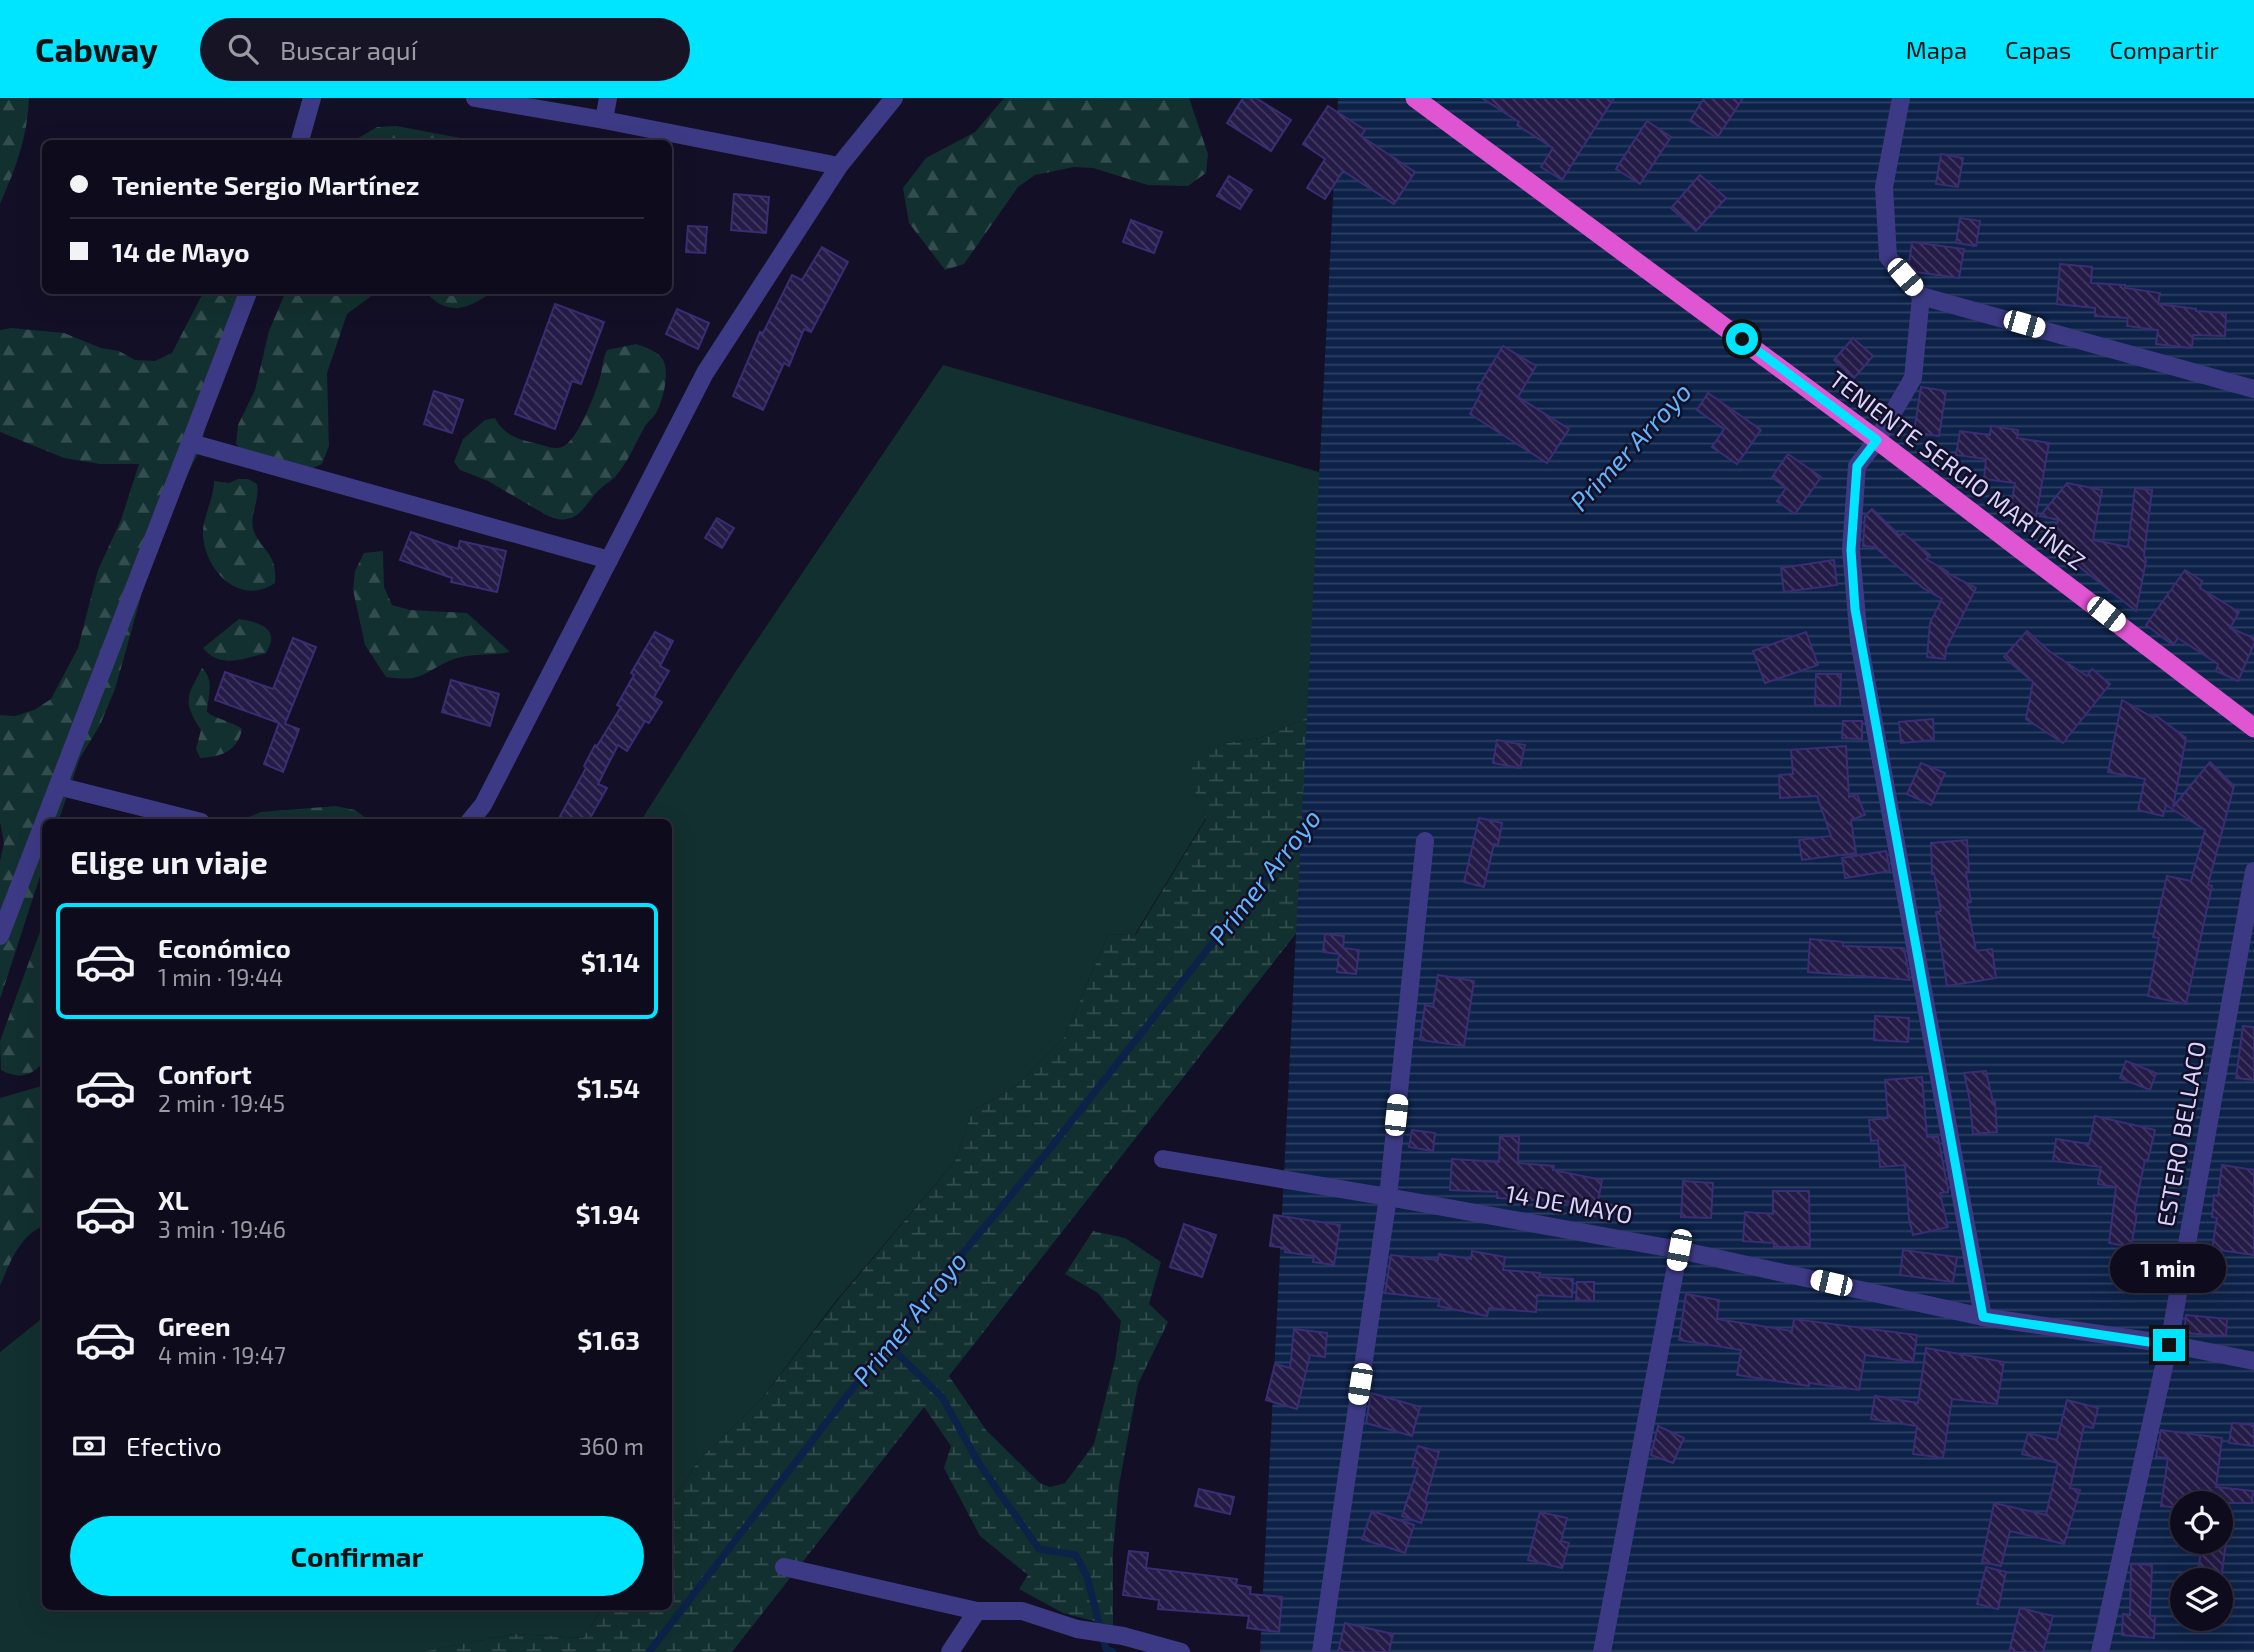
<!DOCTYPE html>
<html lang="es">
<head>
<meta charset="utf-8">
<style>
	:root { --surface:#0e0b1c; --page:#171425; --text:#f1f3f6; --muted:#9b9ba3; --line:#2e2b3b; --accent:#00e5ff }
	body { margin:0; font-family:"Exo 2",sans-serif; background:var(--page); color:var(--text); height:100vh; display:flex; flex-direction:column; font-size:26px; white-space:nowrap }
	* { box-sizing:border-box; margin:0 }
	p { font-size:23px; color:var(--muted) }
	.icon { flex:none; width:38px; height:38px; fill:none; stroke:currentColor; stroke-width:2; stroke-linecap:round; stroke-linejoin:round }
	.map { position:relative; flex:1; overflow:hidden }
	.details { position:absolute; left:42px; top:721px; width:630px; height:791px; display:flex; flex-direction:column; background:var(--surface); border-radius:10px; box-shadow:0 7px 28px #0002,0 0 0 2px var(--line) }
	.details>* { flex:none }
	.top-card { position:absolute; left:42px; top:42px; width:630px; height:154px; border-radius:10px; box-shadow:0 7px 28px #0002,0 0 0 2px var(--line); display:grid; align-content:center; height:154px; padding:0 28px; background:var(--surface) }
	.tools { position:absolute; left:2170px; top:1393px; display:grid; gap:14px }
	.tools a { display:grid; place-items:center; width:63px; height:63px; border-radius:50%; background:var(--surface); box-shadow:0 7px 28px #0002,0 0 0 2px var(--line); font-size:35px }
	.end { position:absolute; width:32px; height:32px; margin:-16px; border:9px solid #00e5ff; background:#111; box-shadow:0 0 0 4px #111 }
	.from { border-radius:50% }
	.bubble { position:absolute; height:49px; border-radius:24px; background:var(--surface); box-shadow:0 7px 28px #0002,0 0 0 2px var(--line); font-size:23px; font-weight:700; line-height:49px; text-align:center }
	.car { position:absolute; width:21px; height:42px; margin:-21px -10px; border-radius:9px; box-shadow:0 0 5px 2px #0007; background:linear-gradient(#fff 24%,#345 0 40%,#fff 0 76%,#345 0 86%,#fff 0) }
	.top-card b { display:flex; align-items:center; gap:24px; height:66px; font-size:26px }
	.top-card b+b { border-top:2px solid var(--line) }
	.top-card i { width:18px; height:18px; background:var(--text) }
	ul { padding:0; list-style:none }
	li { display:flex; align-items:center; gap:21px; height:116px; margin:0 14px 10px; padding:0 14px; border:4px solid transparent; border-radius:10px }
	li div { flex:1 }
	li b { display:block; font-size:26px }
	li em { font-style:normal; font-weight:700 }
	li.selected { border-color:var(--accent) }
	li>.icon { width:63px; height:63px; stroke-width:1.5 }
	h2 { padding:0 28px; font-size:32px; line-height:84px }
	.pay { display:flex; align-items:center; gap:18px; height:77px; padding:0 28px; font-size:26px }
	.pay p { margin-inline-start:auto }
	.action { display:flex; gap:14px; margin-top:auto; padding:14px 28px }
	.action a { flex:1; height:80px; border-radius:42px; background:var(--accent); color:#111; font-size:28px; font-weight:700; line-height:80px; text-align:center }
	header { display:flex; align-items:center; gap:42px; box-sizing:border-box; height:98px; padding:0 35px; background:var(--accent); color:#111 }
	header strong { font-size:33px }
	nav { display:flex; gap:38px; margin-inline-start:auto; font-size:24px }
	.search { width:490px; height:63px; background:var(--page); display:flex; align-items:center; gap:18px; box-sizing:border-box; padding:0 24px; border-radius:38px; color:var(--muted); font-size:26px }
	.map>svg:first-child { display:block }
	.grass { fill:#12302f }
	.forest { fill:url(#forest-firs) }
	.wetland { fill:url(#wetland-marsh) }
	.water { fill:url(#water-rules); fill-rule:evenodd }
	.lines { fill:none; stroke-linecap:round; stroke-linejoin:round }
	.stream { stroke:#0c2248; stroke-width:7 }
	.building { fill:url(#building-back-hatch); stroke:#3b2d73; stroke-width:2 }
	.minor { stroke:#3d3a85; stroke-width:18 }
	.tertiary { stroke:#3d3a85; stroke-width:18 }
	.trunk { stroke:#e055d1; stroke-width:19 }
	.route { stroke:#00e5ff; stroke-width:9 }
	.labels { text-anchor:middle; stroke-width:5; stroke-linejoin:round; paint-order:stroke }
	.street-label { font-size:24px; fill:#d9d4ff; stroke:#130f26 }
	.water-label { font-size:26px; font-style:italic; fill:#62b6ff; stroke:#130f26 }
</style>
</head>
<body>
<header>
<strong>Cabway</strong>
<div class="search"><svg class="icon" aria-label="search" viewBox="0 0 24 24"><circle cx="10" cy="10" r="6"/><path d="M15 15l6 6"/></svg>Buscar aquí</div>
<nav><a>Mapa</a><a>Capas</a><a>Compartir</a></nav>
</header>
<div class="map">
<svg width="2254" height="1554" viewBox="0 0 2254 1554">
	<defs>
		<pattern id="forest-firs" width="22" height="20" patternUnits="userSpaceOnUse" patternTransform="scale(1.75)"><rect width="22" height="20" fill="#12302f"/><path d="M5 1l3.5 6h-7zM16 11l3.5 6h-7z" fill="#344d4e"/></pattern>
		<pattern id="wetland-marsh" width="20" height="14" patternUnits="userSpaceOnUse" patternTransform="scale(1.75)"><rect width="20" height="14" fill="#12302f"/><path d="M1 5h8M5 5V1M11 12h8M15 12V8" fill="none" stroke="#344d4e"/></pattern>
		<pattern id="water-rules" width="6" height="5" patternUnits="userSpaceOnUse" patternTransform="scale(1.75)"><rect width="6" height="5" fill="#0c2248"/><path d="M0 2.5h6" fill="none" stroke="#2f4163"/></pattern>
		<pattern id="building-back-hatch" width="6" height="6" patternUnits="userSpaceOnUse" patternTransform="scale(1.75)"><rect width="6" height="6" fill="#241b47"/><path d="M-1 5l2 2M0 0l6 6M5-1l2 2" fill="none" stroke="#433b63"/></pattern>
	</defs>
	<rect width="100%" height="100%" fill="#130f26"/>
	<g class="grass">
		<path d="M943,267L1498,425L1355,599L1260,640L1226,645L1194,691L1206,720L1135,836L1108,837L1064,940L1015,989L972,1013L955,1063L836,1203L760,1303L699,1362L669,1408L668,724H640L734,576Z"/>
		<path d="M45,1218L46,1508L603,1509L583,1540L514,1536L421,1554H0V1254Z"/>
	</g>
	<g class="forest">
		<path d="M0,0H29C27,41 16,69 0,106Z"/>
		<path d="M1004,0H1189L1208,56L1206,75L1188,88L1148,87L1093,70L1074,69L1035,77L1018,89L964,166L945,172L909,125L903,90L926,60L975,34Z"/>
		<path d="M396,28L488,45H350L377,29Z"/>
		<path d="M204,193H252L213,292L201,350L173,404L153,456L115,591L100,627L80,660L58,724H46L45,763L0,901V763L4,745L0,724V617L15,618L34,612L51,601L78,550L98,472L121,422L139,366H100L64,360L0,334V232L11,230L64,235L101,250L119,253L135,262L155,263L172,255Z"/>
		<path d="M286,193H378L347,216L327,275L329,348L322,366L304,374H264L236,346L238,327L255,292L269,233Z"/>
		<path d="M425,193V192L493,193C469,212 446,219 425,193Z"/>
		<path d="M636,246C647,250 662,254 665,267C668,280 663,303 656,315C652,321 646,325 643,332C634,348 628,364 615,379C610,384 604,387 599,392C588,402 583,418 567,421C560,423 553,420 546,417L488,383L460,372L454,364L463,341L485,322L495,320C504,337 517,341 535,345C543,347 553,352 562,349C577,344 594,298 599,283C603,272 602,262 607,252Z"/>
		<path d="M238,381H248L257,386C260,402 250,416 253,430C260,454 278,453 275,485C240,509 205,473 203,437C202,419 214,402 214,383L229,385Z"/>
		<path d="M383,453L384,489L392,507L410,512L467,515L510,554C491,558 470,555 454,561C423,573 425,585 386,579L365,547L353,492L355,473L364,455Z"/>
		<path d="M239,521C258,524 282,530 266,555C243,561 220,571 203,550Z"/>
		<path d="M202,570C215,582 208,598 207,614C218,622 231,623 242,631C238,653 221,659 200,660L196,651L201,632C182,603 187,598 202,570Z"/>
		<path d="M336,708L355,712L371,724H237L261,714Z"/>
		<path d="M45,820V962C33,978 19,982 1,972L0,943Z"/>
		<path d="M45,987V1127C20,1137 10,1164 0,1188V1000Z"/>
	</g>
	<path class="wetland" d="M1355,599L1338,782L949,1278L986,1332L1040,1385L1050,1389L1065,1385L1094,1346L1115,1262L1121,1223L1098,1195L1065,1176L1093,1133L1125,1140L1161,1164L1149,1206L1168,1224L1138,1286L1119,1387L1113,1453V1528L1063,1515L1019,1491L1028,1477L980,1438L944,1370L951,1348L924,1309L732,1554H421L514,1536L583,1540L603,1509L668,1508L669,1408L699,1362L760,1303L837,1203L955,1063L972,1013L1015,989L1064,940L1108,837L1136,836L1206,721L1194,691L1190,659L1226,645L1260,640Z"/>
	<path class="water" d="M1338,0H2254V1554H1260ZM2182,1405H2221V1444H2182ZM2182,1482H2221V1521H2182Z"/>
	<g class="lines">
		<g class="stream">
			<path d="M887,1246L942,1299L978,1364L1039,1451L1076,1457L1087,1479L1106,1551L1113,1554"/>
			<path d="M649,1554L887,1246L1048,1053L1306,727"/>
		</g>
	</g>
	<g class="building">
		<path d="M1243,0H1256L1291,22L1271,53L1227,25Z"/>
		<path d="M1482,0H1614L1562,82L1541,69L1553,50L1517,27L1519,24Z"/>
		<path d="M1704,0H1743L1717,40L1690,23Z"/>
		<path d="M1328,8L1365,32L1361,38L1415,74L1394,106L1343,73L1325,101L1307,90L1325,61L1303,46Z"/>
		<path d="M1647,23L1671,39L1640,86L1616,71Z"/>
		<path d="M1941,56L1963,60L1958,89L1936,86Z"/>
		<path d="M1700,77L1726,100L1696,133L1671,110Z"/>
		<path d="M1229,78L1252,92L1240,111L1217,98Z"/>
		<path d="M734,96L769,99L766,135L731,132Z"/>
		<path d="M1960,120L1980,123L1976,148L1956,145Z"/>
		<path d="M1131,122L1162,134L1154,155L1123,144Z"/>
		<path d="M688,128L707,129L705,155L686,154Z"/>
		<path d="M1912,144L1964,151L1959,180L1915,174L1909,166Z"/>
		<path d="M822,149L848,164L811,234L804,231L789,268L784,265L763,312L733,298L760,234L763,235L792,177L802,182Z"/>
		<path d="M2060,166L2092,169L2091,185L2125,187V190L2160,195L2158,206L2196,211V213L2226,215L2225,238L2193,237L2192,250L2156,246L2158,232L2127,228L2128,220L2095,218V210L2057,206Z"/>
		<path d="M555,206L604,224L581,286L572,283L555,331L515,316Z"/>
		<path d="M677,211L709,225L698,251L666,236Z"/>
		<path d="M1853,240L1873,258L1854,280L1834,262Z"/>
		<path d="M1503,248L1536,268L1518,299L1569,331L1547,365L1470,316L1482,293L1477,291Z"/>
		<path d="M1921,289L1946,293L1939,338L1914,334Z"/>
		<path d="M434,293L463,302L452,335L424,326Z"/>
		<path d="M1708,295L1761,332L1737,366L1712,349L1724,331L1697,312Z"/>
		<path d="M1991,328L2018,332L2017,340L2049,345L2036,418L2010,413L2015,385L1984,381L1986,361L1956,357L1960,333L1990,337Z"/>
		<path d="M1788,356L1821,379L1795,416L1777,403L1786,390L1772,379Z"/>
		<path d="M2067,385L2102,392L2093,442L2128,449L2135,390L2152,392L2144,457L2146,463L2136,513L2072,463L2073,453L2050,435L2059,422L2040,418Z"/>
		<path d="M1872,411L1900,438L1903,435L1930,457L1926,461L1948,474L1947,475L1976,490L1946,551L1945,561L1927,559L1930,525L1942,501L1923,490L1875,449L1863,448L1865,418Z"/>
		<path d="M717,420L734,430L722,450L705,440Z"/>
		<path d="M411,434L458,451L460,443L506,453L497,494L451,484L452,480L400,462Z"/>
		<path d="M1834,462L1837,487L1784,494L1781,470Z"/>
		<path d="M2185,472L2202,483L2200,490L2239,514L2230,530L2254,540V546L2238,583L2216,573L2218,566L2178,540L2173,547L2146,527Z"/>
		<path d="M2027,533L2049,553L2087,578L2092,571L2110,586L2063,645L2026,621L2033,584L2004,559Z"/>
		<path d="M655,534L673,543L660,568L669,573L654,599L662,604L649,625L645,623L627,653L618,647L598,686L607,690L588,724H557L586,670L584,668L595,647L597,648L621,609L617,607L634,577L631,575Z"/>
		<path d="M1806,534L1818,567L1765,585L1753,553Z"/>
		<path d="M293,540L316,549L285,626L299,631L283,674L264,666L279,625L215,602L225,574L273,591Z"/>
		<path d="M1816,576H1841L1840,608L1815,607Z"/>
		<path d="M451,582L499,596L490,628L442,614Z"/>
		<path d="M2122,602L2154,620L2155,617L2186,640L2173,709L2210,664L2234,688L2208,787L2212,788L2186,906L2148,898L2159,840L2153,839L2167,778L2191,783L2205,732L2166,707L2163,718L2138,712L2145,681L2108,674Z"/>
		<path d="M1933,621L1934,642L1901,645L1899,624Z"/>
		<path d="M1843,623H1862V641L1842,640Z"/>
		<path d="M1497,642L1525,647L1520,670L1493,665Z"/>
		<path d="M1846,648L1849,699L1857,696L1865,717L1851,722L1856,755L1802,762L1799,742L1831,738L1817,698L1780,700L1779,677L1793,676L1791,652Z"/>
		<path d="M1921,665L1945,675L1931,707L1907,696Z"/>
		<path d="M1479,720L1502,725L1498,747L1494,746L1484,789L1464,784Z"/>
		<path d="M1967,742L1969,773L1966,774L1971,804L1967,805L1976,853L1992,851L1996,880L1947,888L1936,814L1941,813L1934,775L1932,776L1931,745Z"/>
		<path d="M1886,753L1890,773L1845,780L1842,760Z"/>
		<path d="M1325,836L1344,838L1343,850L1359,852L1356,876L1337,874L1339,856L1323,854Z"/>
		<path d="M1810,841L1843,844V848L1904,850L1910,882L1808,874Z"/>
		<path d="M1438,877L1474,883L1464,948L1420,942L1425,907L1433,909Z"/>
		<path d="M1875,918L1909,920L1908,944L1874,942Z"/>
		<path d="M2243,928L2254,929V982L2236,980Z"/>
		<path d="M2126,963L2156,975L2150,992L2120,980Z"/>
		<path d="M1986,973L1993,1004H1995L1997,1034L1973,1036L1970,1003L1964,975Z"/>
		<path d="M1922,979L1927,1039H1938L1948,1091V1094L1940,1095L1948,1129L1913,1137L1909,1121L1905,1067L1880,1069L1878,1042L1871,1043L1869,1022L1888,1020L1885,982Z"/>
		<path d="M2095,1018L2155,1032L2148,1062H2145L2134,1115L2137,1116L2131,1149L2109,1145L2116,1089L2098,1086L2101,1069L2053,1063L2056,1041L2089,1046Z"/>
		<path d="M1412,1032L1435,1035L1433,1053L1409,1049Z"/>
		<path d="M1500,1038H1519L1518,1065L1554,1068L1553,1072L1602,1082L1595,1118L1572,1114L1574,1104L1497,1100V1094L1450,1092L1452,1061L1499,1064Z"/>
		<path d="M2222,1067L2254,1072V1157L2212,1151L2217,1120L2212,1119L2214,1097L2218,1098Z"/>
		<path d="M1683,1083L1713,1085L1711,1120L1681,1119Z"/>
		<path d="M1773,1093H1809L1810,1149H1774V1145L1743,1143L1745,1114L1773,1116Z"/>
		<path d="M1274,1117L1340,1127L1334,1167L1313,1164L1314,1158L1285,1154L1286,1150L1270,1148Z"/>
		<path d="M1184,1126L1216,1137L1202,1179L1170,1169Z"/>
		<path d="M1903,1152L1957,1159L1953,1184L1900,1177Z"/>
		<path d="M1472,1153L1505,1159L1503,1172L1540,1175L1539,1179L1573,1181L1572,1199L1537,1197L1536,1214L1489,1210L1487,1218L1438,1208L1440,1201L1385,1195L1391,1157L1438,1162L1439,1156L1471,1161Z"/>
		<path d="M1577,1184H1594V1203L1576,1202Z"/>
		<path d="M1686,1196L1719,1202L1717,1221L1792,1233L1794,1221L1917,1237L1913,1264L1865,1257L1859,1292L1809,1285V1288L1737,1277L1741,1252L1679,1242Z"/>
		<path d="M2186,1217L2227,1221L2226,1238L2184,1235Z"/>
		<path d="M1294,1231L1327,1235L1325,1259L1310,1257L1297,1311L1266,1302L1275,1266L1290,1270Z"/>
		<path d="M1926,1250L2004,1264L1997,1306L1952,1301L1943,1360L1913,1356L1917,1328L1871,1321L1875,1298L1918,1305Z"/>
		<path d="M1371,1295L1420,1309L1412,1338L1366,1325Z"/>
		<path d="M2067,1302L2098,1310L2093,1330L2084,1328L2070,1390L2080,1392L2064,1446L2010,1433L2001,1468L1982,1464L1994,1405L2046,1417L2058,1365L2022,1356L2028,1335L2057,1342Z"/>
		<path d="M2232,1325L2254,1327V1348L2229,1345Z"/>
		<path d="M1658,1328L1684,1340L1673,1365L1651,1357Z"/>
		<path d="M2161,1332L2222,1340L2216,1389L2253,1393L2252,1405H2182V1410L2161,1408L2168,1360L2156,1359Z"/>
		<path d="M1418,1348L1439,1354L1425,1404L1428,1405L1421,1425L1402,1418L1418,1370L1412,1369Z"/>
		<path d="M1199,1391L1234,1399L1230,1416L1195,1408Z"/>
		<path d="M1372,1413L1414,1427L1405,1455L1362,1441Z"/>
		<path d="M1540,1414L1567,1420L1561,1443L1569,1445L1562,1470L1528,1462Z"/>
		<path d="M2202,1444H2226L2221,1482H2197Z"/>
		<path d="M1129,1453L1148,1455L1146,1470L1237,1481L1236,1487L1251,1489L1250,1496L1282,1499L1279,1534L1247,1530L1249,1518L1158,1511L1159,1502L1123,1497Z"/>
		<path d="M2131,1466L2152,1467L2150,1518H2155L2154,1540L2122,1537L2123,1516L2130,1517Z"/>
		<path d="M1986,1469L2006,1474L1998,1511L1977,1506Z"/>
		<path d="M2020,1510L2053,1518L2043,1554H2009Z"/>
		<path d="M1345,1525L1393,1536L1389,1554H1338Z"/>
	</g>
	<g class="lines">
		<g class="minor">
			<path d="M475,0L604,22L839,68"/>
			<path d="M1901,0L1884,89L1888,159L1921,198L1913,280L1877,342L1857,368L1851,452L1859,543L1983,1219"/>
			<path d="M604,22L608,0"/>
			<path d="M299,46L312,0"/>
			<path d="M1921,198L2254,291"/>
			<path d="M191,345L609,462"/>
			<path d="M58,688L201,724"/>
			<path d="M469,724L483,707L705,275L839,68L894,0"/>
			<path d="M0,838L249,192"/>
			<path d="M1163,1061L1388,1099L1679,1152L1983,1219L2169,1246L2254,1263"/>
			<path d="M784,1469L977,1513H1022L1077,1531L1123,1538L1181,1554"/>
			<path d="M950,1554L977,1513"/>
			<path d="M1321,1554L1388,1099L1425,743"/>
			<path d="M1602,1554L1679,1152"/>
		</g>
		<path class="tertiary" d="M2100,1554L2169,1246L2254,773"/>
		<path class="trunk" d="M1415,0L1877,342L2254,630"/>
	</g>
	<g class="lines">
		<path class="route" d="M1742,241L1877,342L1857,368L1851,452L1855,511L1983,1219L2169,1247"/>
	</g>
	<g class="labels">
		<g class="street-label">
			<text transform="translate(1957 373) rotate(37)" y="8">TENIENTE SERGIO MARTÍNEZ</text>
			<text transform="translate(2182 1036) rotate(-80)" y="8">ESTERO BELLACO</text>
			<text transform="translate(1569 1107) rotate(10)" y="8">14 DE MAYO</text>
		</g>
		<g class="water-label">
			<text transform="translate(1631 349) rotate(-47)" y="9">Primer Arroyo</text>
			<text transform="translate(1265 779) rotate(-52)" y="9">Primer Arroyo</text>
			<text transform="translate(910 1221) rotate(-51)" y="9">Primer Arroyo</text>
		</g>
	</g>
</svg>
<div class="tools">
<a><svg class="icon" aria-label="locate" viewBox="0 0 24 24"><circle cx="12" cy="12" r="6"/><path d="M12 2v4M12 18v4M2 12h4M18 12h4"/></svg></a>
<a><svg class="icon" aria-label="layers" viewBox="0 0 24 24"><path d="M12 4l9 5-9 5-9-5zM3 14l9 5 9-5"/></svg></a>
</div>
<i class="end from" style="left:1742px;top:241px"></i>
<i class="end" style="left:2169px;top:1247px"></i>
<div class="bubble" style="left:2110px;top:1146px;width:116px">1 min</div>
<i class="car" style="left:1905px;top:179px;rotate:139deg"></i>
<i class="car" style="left:2024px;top:226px;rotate:106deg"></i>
<i class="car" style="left:2106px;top:516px;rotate:128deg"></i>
<i class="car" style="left:1396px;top:1017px;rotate:6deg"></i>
<i class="car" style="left:1679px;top:1152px;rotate:191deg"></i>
<i class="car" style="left:1831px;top:1185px;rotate:283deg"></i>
<i class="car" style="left:1360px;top:1286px;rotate:189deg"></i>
<div class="top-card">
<b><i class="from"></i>Teniente Sergio Martínez</b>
<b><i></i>14 de Mayo</b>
</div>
<section class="details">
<h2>Elige un viaje</h2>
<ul>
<li class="selected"><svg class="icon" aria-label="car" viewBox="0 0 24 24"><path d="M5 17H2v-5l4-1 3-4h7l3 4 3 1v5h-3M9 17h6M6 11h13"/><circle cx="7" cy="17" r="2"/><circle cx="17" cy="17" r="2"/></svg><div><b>Económico</b><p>1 min · 19:44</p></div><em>$1.14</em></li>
<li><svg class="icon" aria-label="car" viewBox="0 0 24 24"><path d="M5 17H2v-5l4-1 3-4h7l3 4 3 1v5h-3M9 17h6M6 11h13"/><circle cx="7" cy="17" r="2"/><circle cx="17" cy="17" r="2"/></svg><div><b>Confort</b><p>2 min · 19:45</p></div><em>$1.54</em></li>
<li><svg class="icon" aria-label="car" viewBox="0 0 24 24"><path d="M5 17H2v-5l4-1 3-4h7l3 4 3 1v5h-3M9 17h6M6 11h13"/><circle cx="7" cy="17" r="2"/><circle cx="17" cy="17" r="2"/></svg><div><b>XL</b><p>3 min · 19:46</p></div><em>$1.94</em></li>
<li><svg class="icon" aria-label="car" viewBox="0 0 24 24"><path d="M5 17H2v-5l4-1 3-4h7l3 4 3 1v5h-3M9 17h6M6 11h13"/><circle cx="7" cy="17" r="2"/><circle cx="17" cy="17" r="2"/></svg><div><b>Green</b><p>4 min · 19:47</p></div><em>$1.63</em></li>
</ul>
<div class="pay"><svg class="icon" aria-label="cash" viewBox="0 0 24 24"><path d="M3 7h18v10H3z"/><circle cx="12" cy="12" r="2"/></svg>Efectivo<p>360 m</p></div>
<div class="action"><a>Confirmar</a></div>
</section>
</div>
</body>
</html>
